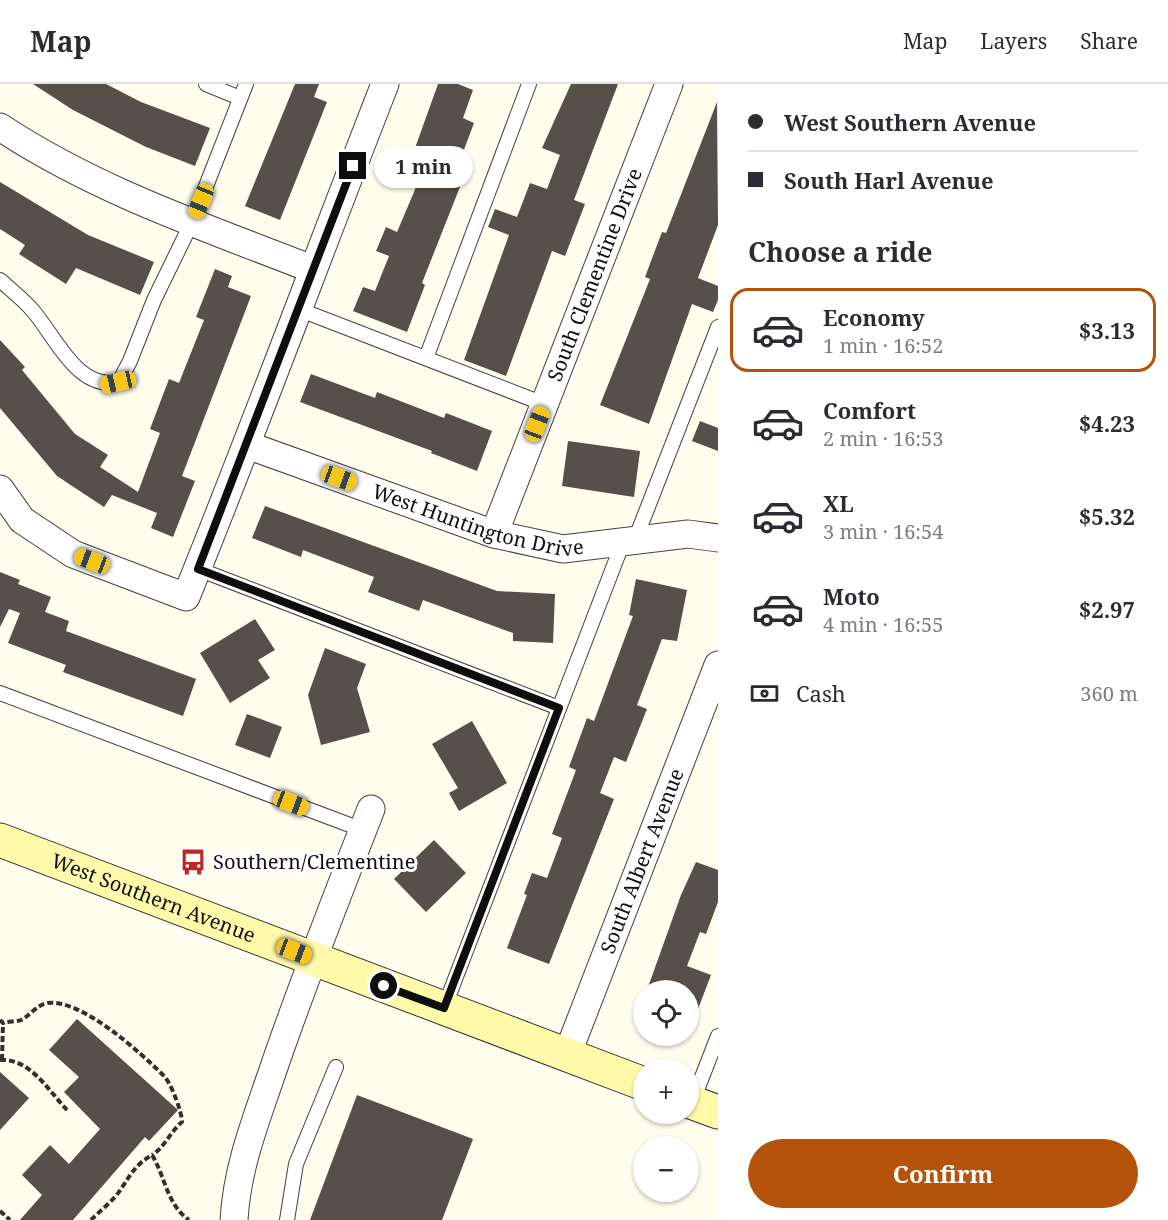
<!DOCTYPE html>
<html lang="en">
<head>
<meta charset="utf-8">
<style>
	:root { --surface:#fff; --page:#f2f2f3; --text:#2b2b33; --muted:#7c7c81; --line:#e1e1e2; --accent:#b45309 }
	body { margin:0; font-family:"Noto Serif",serif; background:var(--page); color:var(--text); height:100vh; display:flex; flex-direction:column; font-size:22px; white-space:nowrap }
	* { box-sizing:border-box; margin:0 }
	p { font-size:20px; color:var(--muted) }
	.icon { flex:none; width:33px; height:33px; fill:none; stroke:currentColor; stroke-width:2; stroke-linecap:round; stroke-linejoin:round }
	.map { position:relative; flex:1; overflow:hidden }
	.panel { display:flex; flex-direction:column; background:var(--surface); width:450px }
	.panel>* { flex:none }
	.hud { display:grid; align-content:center; height:132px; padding:0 30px; background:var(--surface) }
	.controls { position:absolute; left:633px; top:896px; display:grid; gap:12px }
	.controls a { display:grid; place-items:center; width:66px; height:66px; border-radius:50%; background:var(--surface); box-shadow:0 2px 4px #0004; font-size:30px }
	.end { position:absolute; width:27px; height:27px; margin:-14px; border:8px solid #0e0e0e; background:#fff; box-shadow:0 0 0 3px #fff }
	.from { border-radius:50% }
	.bubble { position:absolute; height:42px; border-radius:21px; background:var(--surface); box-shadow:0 2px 4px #0004; font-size:20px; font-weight:700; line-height:42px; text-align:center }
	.car { position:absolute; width:18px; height:36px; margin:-18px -9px; border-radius:8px; box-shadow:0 0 4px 2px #0007; background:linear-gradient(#f5c518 24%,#345 0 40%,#f5c518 0 76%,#345 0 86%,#f5c518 0) }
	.hud b { display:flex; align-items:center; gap:21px; height:57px; font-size:22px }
	.hud b+b { border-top:2px solid var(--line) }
	.hud i { width:15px; height:15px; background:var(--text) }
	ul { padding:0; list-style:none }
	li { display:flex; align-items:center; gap:18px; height:84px; margin:0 12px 9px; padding:0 18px; border:3px solid transparent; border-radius:18px }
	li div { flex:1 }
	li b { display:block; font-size:22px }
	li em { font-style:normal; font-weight:700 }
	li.selected { border-color:var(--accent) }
	li>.icon { width:54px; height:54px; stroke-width:1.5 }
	h2 { padding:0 30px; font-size:27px; line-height:72px }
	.pay { display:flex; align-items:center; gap:15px; height:66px; padding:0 30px; font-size:22px }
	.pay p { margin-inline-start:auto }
	.cta { display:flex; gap:12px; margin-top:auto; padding:12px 30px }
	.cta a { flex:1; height:69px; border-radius:36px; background:var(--accent); color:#fff; font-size:24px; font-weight:700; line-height:69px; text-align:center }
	header { display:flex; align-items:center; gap:36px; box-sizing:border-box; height:84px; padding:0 30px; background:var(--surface); border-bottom:2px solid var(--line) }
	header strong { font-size:28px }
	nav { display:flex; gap:33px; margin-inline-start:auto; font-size:21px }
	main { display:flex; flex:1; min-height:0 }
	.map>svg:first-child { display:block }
	.building { fill:#564f4a }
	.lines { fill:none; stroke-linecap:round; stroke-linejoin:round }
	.service-casing { stroke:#414141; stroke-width:16 }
	.minor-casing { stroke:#414141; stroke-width:29 }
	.secondary-casing { stroke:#303030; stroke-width:35 }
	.path { stroke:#303030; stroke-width:4; stroke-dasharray:6 3; stroke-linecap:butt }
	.service { stroke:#fff; stroke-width:14 }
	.minor { stroke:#fff; stroke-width:27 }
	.secondary { stroke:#fffaa9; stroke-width:33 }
	.route { stroke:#0e0e0e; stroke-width:8 }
	.labels { text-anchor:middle; stroke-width:6; stroke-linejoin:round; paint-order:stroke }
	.street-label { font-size:20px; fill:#0e0e0e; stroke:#fff }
	.poi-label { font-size:20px; fill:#0e0e0e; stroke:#fff; text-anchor:start }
</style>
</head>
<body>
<header>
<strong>Map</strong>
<nav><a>Map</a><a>Layers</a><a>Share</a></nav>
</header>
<main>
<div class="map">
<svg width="718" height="1136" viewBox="0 0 718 1136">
	<rect width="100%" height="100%" fill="#fffdee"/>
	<g class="building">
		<path d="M33,0H106L141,18L210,44L195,82L146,63L73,26Z"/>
		<path d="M295,0H319L314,13L327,18L280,136L245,122Z"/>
		<path d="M438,0H458L473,6L463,34L474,39L462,71L471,75L422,199L425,201L407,248L353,227L363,203L375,207L389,172L376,167L386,143L397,148L414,108L423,83L410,78Z"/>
		<path d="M571,0H618L574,116L585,120L565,172L552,167L506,292L464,276L509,151L488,143L495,125L517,133L530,99L547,105L560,71L542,64Z"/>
		<path d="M717,18L718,141L698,194L718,202V216L713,228L692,220L649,340L600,321L650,195L645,193L662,148L666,149Z"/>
		<path d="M0,98L88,151L154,178L140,211L76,184L66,200L19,170L25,161L0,145Z"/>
		<path d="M215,185L232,192L228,203L251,212L182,392L195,397L173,453L151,444L157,429L112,411L104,423L57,392L0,324V256L25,283L22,286L75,350L108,371L100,383L138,408L160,349L150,345L169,295L179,299L204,236L196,233Z"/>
		<path d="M311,290L375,314L377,308L444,334L446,329L492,347L477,387L431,369L432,367L300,318Z"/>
		<path d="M700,337L718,344V367L692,357Z"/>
		<path d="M568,357L640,367L634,413L562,402Z"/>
		<path d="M265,422L497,507L555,510L553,559L513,557V549L423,516L419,527L368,508L374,493L303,466L301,473L252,454Z"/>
		<path d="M0,488L20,496L18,500L51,513L45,528L69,537L66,547L196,595L183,632L63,588L66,581L8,559L20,529L9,525L0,543Z"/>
		<path d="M636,495L687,506L677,557L662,555L637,621L647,625L626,678L614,673L600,709L614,715L549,880L507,864L527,811L524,810L532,789L547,794L562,754L552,750L576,686L569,683L587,634L594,637L633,532L629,531Z"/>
		<path d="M255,535L275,566L258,576L270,594L230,619L200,569Z"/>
		<path d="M325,564L366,580L357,604L370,648L321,661L308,611Z"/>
		<path d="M247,630L282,643L270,674L235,661Z"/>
		<path d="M472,637L507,699L459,727L449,709L458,704L432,660Z"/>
		<path d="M434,756L466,789L426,828L394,795Z"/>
		<path d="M696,778L718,786V818L706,850L700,848L687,882L711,891L690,946L688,906H647L681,811Z"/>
		<path d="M77,935L178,1026L149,1057L145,1053L73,1136H20L42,1111L22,1091L50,1061L69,1080L100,1045L64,1008L79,993L49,966Z"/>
		<path d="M0,988L29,1014L0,1046Z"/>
		<path d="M357,1011L473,1055L442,1136H310Z"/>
	</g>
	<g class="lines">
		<g class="service-casing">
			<g id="service">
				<path d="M206,0L240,14"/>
				<path d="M0,196C11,206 24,216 34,228C56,254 78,307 119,298L130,277L154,216L192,138L246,0"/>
				<path d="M298,225L544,320"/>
				<path d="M426,274L529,0"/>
				<path d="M635,456L718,243"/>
				<path d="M198,485L559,624"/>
				<path d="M0,609L363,746"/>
				<path d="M444,924L623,458"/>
				<path d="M692,1019L718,952"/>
				<path d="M287,1136L296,1080L336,983"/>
			</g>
		</g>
		<g class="minor-casing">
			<g id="minor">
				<path d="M0,43C97,107 205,143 312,185"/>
				<path id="s1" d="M247,361L494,450L563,465L688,450L718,454"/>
				<path d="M0,405L22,436L73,470L186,513C255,343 318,171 385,0"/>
				<path id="s2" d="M494,450L669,0"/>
				<path id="s3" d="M567,971L718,581"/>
				<path d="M234,1136C237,1083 256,1036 273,986C303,898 337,812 371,725"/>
			</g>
		</g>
		<g class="secondary-casing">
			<g id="secondary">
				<path id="s4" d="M0,756L644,1000"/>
				<path d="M688,1017L718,1028"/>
			</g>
		</g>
		<g class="path">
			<path d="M0,936L3,939C8,937 16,938 21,936C31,931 36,921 48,919C82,915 141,969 164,992C171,999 182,1028 182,1038C170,1048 165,1063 152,1071"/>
			<path d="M0,976C30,974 48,1006 67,1026"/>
			<path d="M2,976L3,939"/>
			<path d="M0,1127L10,1136"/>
			<path d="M91,1136C101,1126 114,1116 121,1105C131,1090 136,1080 152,1071C165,1092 167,1121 189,1136"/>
		</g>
		<use href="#service" class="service"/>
		<use href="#minor" class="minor"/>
		<use href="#secondary" class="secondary"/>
	</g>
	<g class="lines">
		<path class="route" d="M353,82L198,485L559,624L444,924L384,902"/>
	</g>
	<defs>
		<g id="bus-bare" transform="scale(2.07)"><path d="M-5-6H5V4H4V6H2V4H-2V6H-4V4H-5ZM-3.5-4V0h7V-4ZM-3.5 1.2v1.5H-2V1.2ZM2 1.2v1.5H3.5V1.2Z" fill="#be2625" stroke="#fff" stroke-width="2.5" paint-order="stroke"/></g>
	</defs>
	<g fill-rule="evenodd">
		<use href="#bus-bare" x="193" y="778"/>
	</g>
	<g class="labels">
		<g class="street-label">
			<text dy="7" stroke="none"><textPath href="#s2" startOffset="278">South Clementine Drive</textPath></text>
			<text dy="7" stroke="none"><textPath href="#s1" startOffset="244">West Huntington Drive</textPath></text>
			<text dy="7" stroke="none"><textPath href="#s3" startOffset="208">South Albert Avenue</textPath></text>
			<text dy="7" stroke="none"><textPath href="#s4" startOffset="164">West Southern Avenue</textPath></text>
		</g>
		<g class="poi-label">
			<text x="213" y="785">Southern/Clementine</text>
		</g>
	</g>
</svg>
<div class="controls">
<a><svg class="icon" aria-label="locate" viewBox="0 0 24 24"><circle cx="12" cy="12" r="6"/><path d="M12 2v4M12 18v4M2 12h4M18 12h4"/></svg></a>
<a>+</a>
<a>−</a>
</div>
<i class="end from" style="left:384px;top:902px"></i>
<i class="end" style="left:353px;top:82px"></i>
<div class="bubble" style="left:374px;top:62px;width:99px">1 min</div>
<i class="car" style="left:201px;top:117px;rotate:202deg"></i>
<i class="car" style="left:118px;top:298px;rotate:257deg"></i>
<i class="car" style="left:537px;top:340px;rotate:21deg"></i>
<i class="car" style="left:339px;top:394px;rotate:110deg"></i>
<i class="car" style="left:92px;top:477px;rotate:291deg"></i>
<i class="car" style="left:291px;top:719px;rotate:111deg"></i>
<i class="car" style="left:294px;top:867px;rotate:111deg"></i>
</div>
<section class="panel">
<div class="hud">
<b><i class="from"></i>West Southern Avenue</b>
<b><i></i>South Harl Avenue</b>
</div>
<h2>Choose a ride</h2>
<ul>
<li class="selected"><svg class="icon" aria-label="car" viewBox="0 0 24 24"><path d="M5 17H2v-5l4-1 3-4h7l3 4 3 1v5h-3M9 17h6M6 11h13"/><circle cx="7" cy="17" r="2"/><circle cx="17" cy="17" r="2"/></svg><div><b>Economy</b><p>1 min · 16:52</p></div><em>$3.13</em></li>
<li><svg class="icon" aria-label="car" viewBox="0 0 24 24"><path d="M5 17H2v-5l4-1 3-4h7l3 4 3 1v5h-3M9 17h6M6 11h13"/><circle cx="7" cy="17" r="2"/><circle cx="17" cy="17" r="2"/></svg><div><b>Comfort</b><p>2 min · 16:53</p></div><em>$4.23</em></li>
<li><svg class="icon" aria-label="car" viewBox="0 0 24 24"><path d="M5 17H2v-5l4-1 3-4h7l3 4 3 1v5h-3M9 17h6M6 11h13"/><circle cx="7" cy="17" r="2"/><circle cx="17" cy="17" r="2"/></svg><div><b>XL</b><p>3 min · 16:54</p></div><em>$5.32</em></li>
<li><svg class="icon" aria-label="car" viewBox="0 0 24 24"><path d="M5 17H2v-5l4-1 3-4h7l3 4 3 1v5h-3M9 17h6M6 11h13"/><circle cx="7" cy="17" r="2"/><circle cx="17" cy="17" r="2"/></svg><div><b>Moto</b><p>4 min · 16:55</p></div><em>$2.97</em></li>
</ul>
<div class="pay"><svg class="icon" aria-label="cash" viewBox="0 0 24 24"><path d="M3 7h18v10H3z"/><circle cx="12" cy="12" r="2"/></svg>Cash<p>360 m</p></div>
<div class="cta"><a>Confirm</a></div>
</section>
</main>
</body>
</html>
